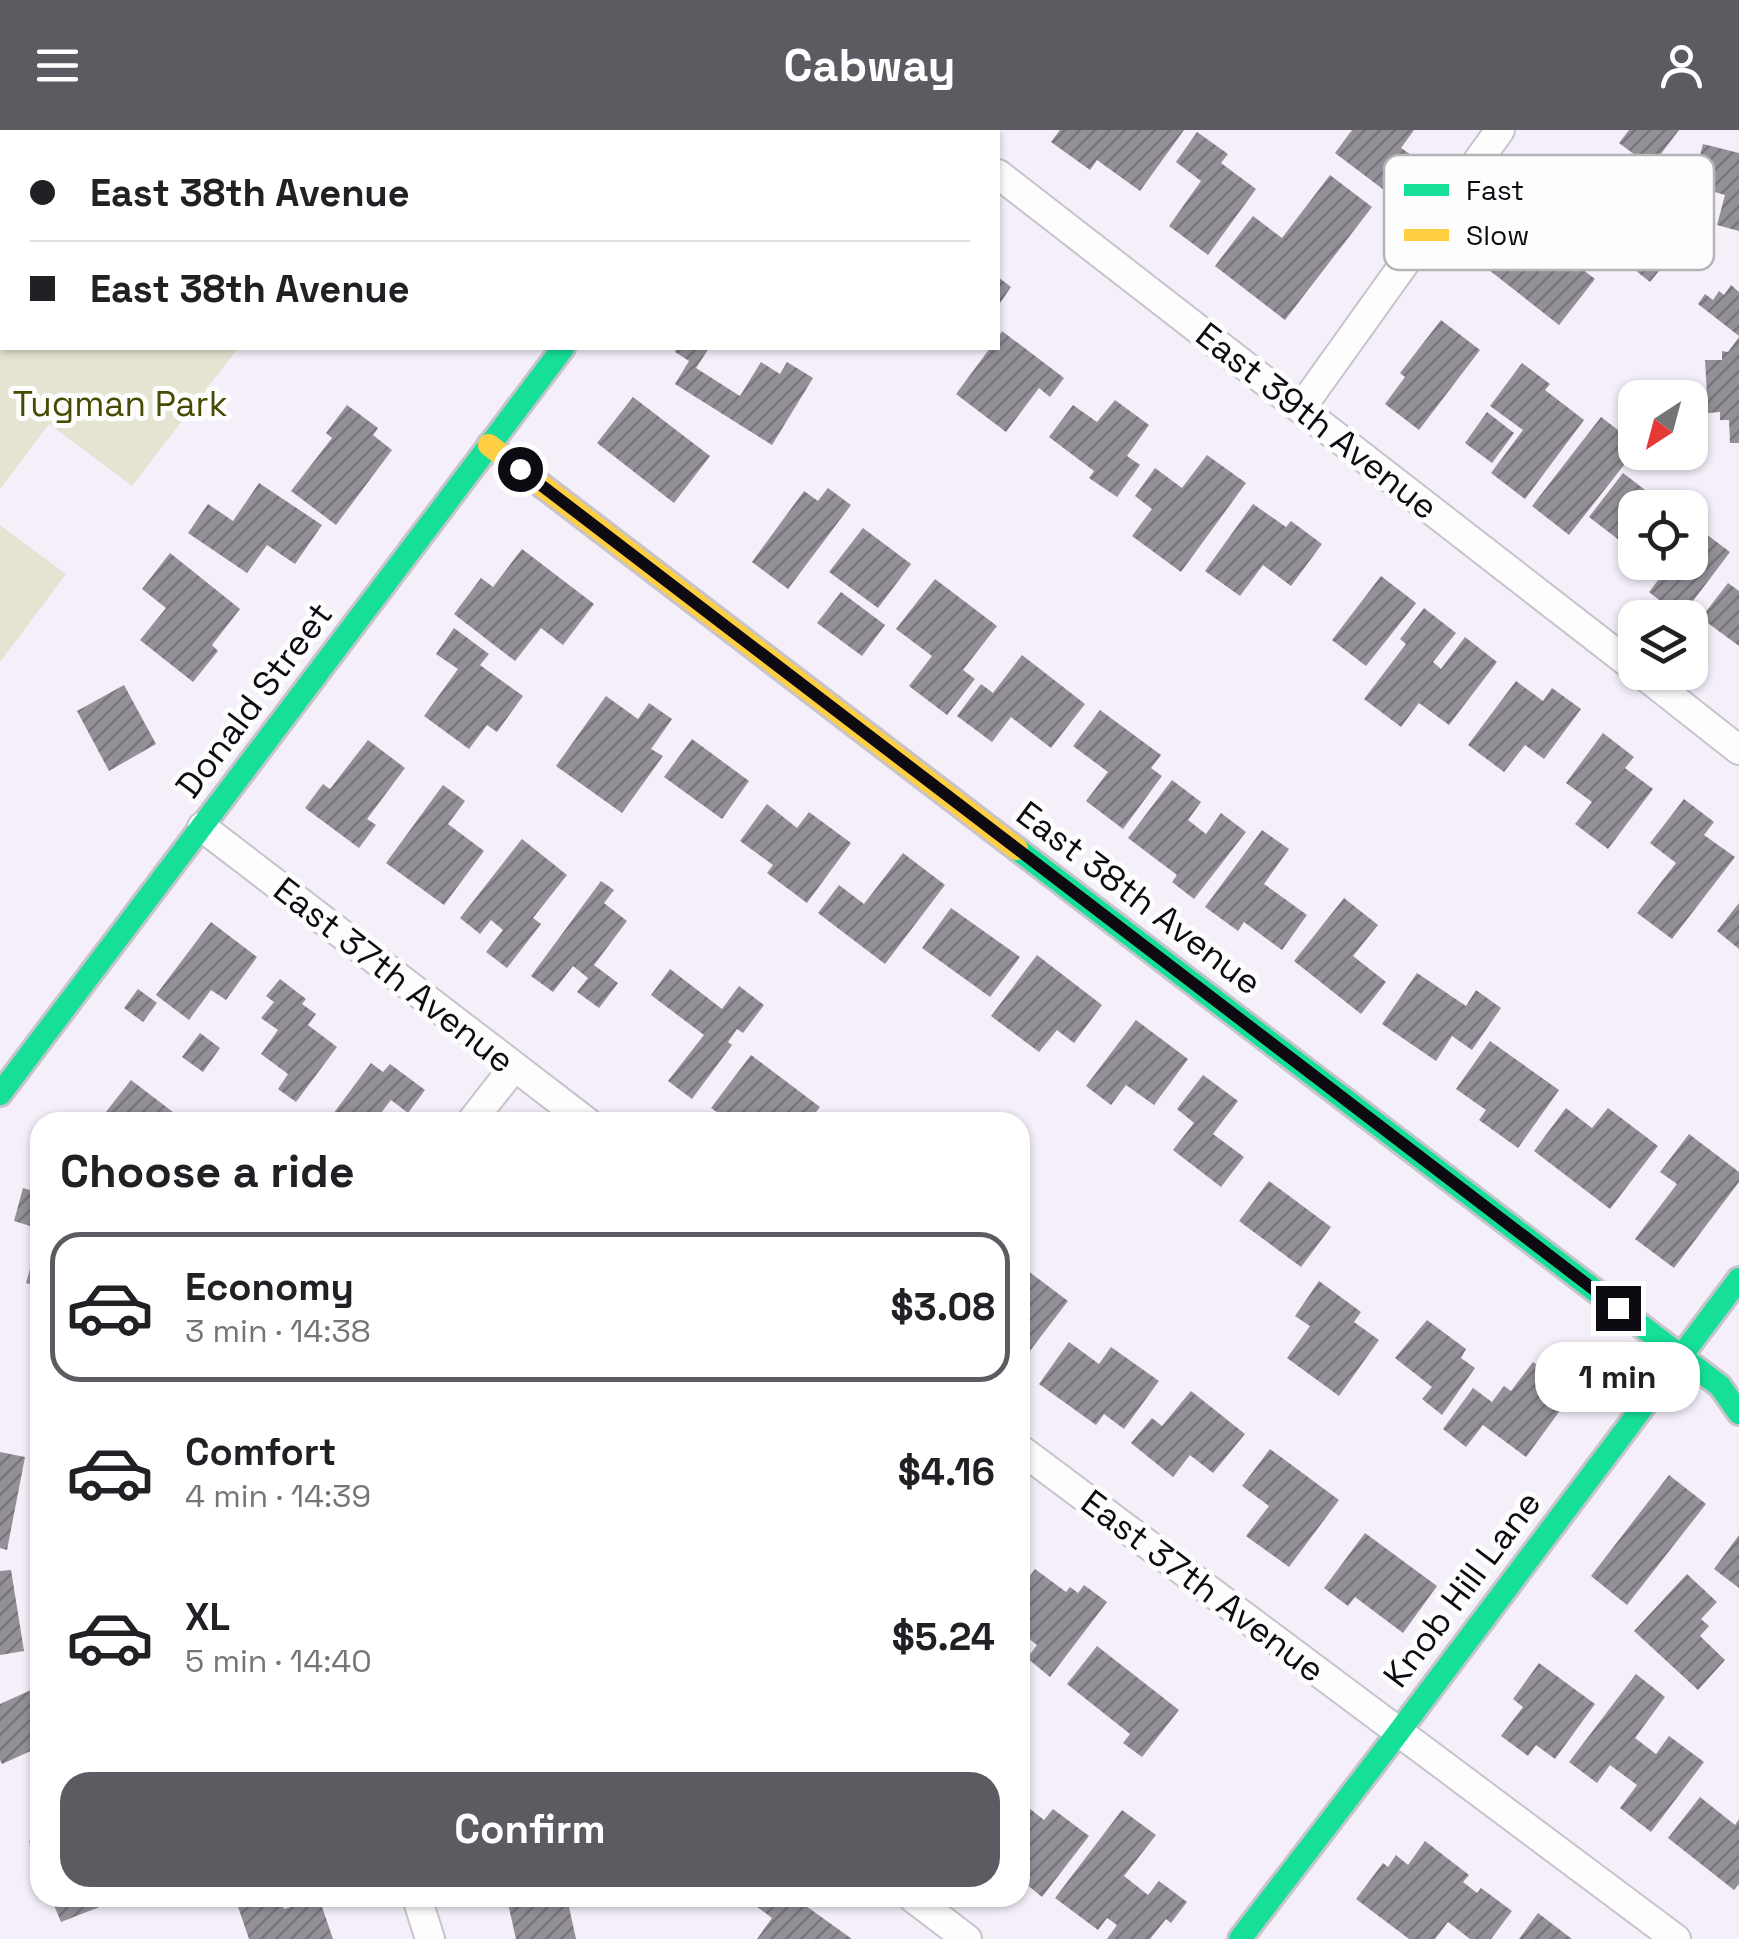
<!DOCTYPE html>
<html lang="en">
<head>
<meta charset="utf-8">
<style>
	:root { --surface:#fff; --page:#f2f2f2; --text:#202124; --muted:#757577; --line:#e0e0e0; --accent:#5e5a62 }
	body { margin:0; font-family:"Space Grotesk",sans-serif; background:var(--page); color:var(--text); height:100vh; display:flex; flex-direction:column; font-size:38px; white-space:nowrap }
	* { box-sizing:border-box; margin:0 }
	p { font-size:32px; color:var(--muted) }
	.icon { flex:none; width:55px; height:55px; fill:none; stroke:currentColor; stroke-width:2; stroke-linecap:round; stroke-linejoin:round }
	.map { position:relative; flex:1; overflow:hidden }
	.panel { position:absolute; left:30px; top:982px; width:1000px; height:795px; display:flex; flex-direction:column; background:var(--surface); border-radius:30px; box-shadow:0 2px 8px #0004 }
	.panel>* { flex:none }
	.guide { position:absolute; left:0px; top:0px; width:1000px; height:220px; box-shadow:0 2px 8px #0004; display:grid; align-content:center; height:220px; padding:0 30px; background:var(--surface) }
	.needle { width:65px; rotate:216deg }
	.controls { position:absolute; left:1618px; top:250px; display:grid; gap:20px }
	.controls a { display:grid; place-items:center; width:90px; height:90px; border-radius:20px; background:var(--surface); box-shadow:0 2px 8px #0004; font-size:50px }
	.end { position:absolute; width:45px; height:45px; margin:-22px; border:12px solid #0e0a11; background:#fff; box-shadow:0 0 0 5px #fff }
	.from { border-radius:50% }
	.bubble { position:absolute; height:70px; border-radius:30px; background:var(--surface); box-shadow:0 2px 8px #0004; font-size:32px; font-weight:600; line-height:70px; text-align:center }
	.guide b { display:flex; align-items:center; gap:35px; height:95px; font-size:38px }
	.guide b+b { border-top:2px solid var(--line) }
	.guide i { width:25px; height:25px; background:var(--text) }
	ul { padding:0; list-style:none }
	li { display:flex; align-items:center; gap:30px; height:150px; margin:0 20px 15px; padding:0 10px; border:5px solid transparent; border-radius:30px }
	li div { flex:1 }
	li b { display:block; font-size:38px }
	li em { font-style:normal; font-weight:600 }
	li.current { border-color:var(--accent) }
	li>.icon { width:90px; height:90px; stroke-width:1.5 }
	h2 { padding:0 30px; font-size:45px; line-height:120px }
	.primary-button { display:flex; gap:20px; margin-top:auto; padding:20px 30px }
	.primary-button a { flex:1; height:115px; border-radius:30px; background:var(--accent); color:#fff; font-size:40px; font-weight:600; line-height:115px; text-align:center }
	header { display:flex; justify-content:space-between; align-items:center; height:130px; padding:0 30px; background:var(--accent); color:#fff; font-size:45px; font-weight:600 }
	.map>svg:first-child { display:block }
	.park { fill:#e5e4d2 }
	.building { fill:url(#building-hatch) }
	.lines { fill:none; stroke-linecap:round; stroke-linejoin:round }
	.street-casing { stroke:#c7c3cc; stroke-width:32 }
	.fast-casing { stroke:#c7c3cc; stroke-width:28 }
	.slow-casing { stroke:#c7c3cc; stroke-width:28 }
	.street { stroke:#fdfdfe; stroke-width:28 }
	.fast { stroke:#16e098; stroke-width:22 }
	.slow { stroke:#ffcf43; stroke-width:22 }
	.route { stroke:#0e0a11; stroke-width:12 }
	.labels { text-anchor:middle; stroke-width:10; stroke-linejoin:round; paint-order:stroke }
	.park-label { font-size:35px; fill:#474a01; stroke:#fdfdfd }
	.street-label { font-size:35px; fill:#0e0a11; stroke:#fdfdfd }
	.key { fill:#fdfdfd; stroke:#b5b4b6; stroke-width:2.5 }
	.key-label { font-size:28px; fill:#0e0a11 }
</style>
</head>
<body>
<header><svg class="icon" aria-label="menu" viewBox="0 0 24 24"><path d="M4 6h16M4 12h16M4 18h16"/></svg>Cabway<svg class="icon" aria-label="person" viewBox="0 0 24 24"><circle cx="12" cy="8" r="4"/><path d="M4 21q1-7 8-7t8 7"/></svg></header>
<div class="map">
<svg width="1739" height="1809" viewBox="0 0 1739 1809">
	<defs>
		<pattern id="building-hatch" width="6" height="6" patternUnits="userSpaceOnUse" patternTransform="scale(2.5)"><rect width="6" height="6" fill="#949098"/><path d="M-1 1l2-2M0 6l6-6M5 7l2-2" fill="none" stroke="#77747b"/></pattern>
	</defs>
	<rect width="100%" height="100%" fill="#f4eff9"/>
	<g class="park">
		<path d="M0,0H405L403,2H2V218H238L132,356L49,294L0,359Z"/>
		<path d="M0,395L66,444L0,532Z"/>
	</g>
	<g class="building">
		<path d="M1060,0H1184L1140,61L1097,30L1090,40L1051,12Z"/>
		<path d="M1352,0H1414L1401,18L1410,24L1384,60L1335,23Z"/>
		<path d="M1629,0H1679L1651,37L1619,13Z"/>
		<path d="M1197,2L1228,24L1221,33L1256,59L1208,125L1169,96L1201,51L1176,32Z"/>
		<path d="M1703,14L1739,23V101L1717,95L1725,65L1692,55Z"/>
		<path d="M1330,45L1372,77L1285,190L1215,136L1253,86L1282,108Z"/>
		<path d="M1618,53L1686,108L1650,152L1582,98Z"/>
		<path d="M1515,87L1595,149L1559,195L1480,133Z"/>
		<path d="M998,147L1011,157L998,176Z"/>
		<path d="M1731,155L1739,162V206L1698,174L1705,164L1713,170L1719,161L1724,165Z"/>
		<path d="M1441,190L1480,220L1419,300L1385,274L1405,247L1400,243Z"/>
		<path d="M1002,201L1064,248L1050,267L1039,258L1006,302L956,264L990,218H998V208Z"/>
		<path d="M1739,207V313H1730L1729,290H1720V282L1708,283L1705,230H1722V221L1728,222Z"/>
		<path d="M677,218H709L696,238L740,266L761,232L780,244L787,232L813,248L772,315L675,254L689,231L675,222Z"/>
		<path d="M1522,233L1550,254L1545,260L1584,290L1525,369L1491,343L1523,300L1490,276Z"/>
		<path d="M633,267L710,326L674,373L597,313Z"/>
		<path d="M1115,270L1149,295L1127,326L1140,335L1117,367L1089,348L1094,341L1049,307L1073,275L1097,292Z"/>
		<path d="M347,275L378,298L373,305L392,320L336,395L291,361L332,308L326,303Z"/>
		<path d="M1487,282L1514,303L1492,333L1465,313Z"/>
		<path d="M1601,287L1635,313V321L1569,405L1532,376Z"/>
		<path d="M1207,325L1246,353L1181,442L1132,406L1152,379L1135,366L1155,338L1182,358Z"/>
		<path d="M1623,343L1653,366L1644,378H1635V389L1619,410L1589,387Z"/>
		<path d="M259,353L322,395L295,434L267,415L247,443L188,403L208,374L233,391Z"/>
		<path d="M828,358L851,375L788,459L752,432L804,361L818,371Z"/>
		<path d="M1253,374L1286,397L1291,391L1322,414L1291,456L1263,435L1240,466L1205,441Z"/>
		<path d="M1690,392L1730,422L1681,487L1649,462L1672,432H1690Z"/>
		<path d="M863,398L911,434L878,478L829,442Z"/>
		<path d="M522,419L594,474L563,515L541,498L515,531L454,484L481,448L493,457Z"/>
		<path d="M170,423L240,479L212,515L218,521L193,552L140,510L166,478L142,459Z"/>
		<path d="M1381,446L1416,473L1366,536L1332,510Z"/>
		<path d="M935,449L997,496L963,540L975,549L947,585L909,556L932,526L896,499Z"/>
		<path d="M1728,453L1739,461V516L1701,488Z"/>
		<path d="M841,462L885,495L862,526L817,493Z"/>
		<path d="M1424,478L1456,503L1433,532L1441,539L1465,507L1497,532L1449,595L1419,573L1401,597L1364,569L1406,514L1400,509Z"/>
		<path d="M454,498L489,524L480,535L523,566L497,602L487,595L469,619L424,586L458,539L436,524Z"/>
		<path d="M1022,525L1085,574L1051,618L1011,587L992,612L957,586L981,554L993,563Z"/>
		<path d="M1516,551L1543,571L1552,558L1581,579L1544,629L1525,615L1504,642L1468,615Z"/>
		<path d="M124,555L156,614L109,641L77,581Z"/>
		<path d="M606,566L638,589L649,573L672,589L651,619L663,626L622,683L556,636Z"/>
		<path d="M1100,580L1161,625L1151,638L1162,646L1123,699L1086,671L1108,642L1073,616Z"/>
		<path d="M1603,603L1634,627L1625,638L1653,659L1608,719L1575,694L1592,672L1566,653Z"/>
		<path d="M692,609L749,651L722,689L664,647Z"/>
		<path d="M368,610L405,638L367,689L376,695L359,718L305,678L323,654L330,659Z"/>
		<path d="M1172,650L1201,672L1188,690L1206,704L1221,683L1246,702L1194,769L1172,752L1177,745L1128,708Z"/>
		<path d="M443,655L465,671L448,694L484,721L444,775L386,733Z"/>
		<path d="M1684,669L1714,692L1704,705L1735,727L1672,809L1637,783L1676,733L1650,713Z"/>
		<path d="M767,674L797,698L809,682L851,713L807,773L767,743L773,735L740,711Z"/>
		<path d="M1262,700L1289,719L1264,754L1307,785L1282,820L1244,792L1238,801L1205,777Z"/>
		<path d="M522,709L567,745L533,788L541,794L507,838L486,822L503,800L491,790L480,804L460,788Z"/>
		<path d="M903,723L945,755L885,834L818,783L839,755L864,774Z"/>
		<path d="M601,751L614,760L604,773L627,791L594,835L618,853L599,878L577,862L588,848L573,836L553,862L531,846Z"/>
		<path d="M1344,768L1378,795L1353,826L1386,852L1361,884L1294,831Z"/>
		<path d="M1739,773V819L1717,801Z"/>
		<path d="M951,778L1020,827L990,867L922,818Z"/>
		<path d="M211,792L257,827L226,870L211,860L189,890L156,865Z"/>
		<path d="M1037,825L1102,875L1074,913L1057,900L1039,922L991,886Z"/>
		<path d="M670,839L722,879L739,856L764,875L743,903L737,899L728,912L732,915L692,969L668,951L704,905L651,865Z"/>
		<path d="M1417,843L1466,876L1476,860L1501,878L1472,920L1452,906L1436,931L1382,894Z"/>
		<path d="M280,849L306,869L302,874L316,884L308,895L337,917L296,972L278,959L288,944L261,924L278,900L261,888L274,872L266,866Z"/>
		<path d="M138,859L157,873L143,892L124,878Z"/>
		<path d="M1136,890L1188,929L1154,975L1126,955L1111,975L1086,956Z"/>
		<path d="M200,903L220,918L203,942L182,927Z"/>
		<path d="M1490,911L1559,960L1518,1018L1479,990L1486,980L1456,959Z"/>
		<path d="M751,925L820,977L808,992H731L711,978Z"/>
		<path d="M371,933L383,942L390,934L425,960L408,983L391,970L374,992H327Z"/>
		<path d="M1203,945L1238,971L1213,1004L1244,1027L1221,1057L1173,1020L1194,993L1177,979Z"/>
		<path d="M131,950L186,992H98Z"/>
		<path d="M1566,978L1592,998L1608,978L1658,1016L1610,1079L1534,1021Z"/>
		<path d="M1689,1004L1739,1042V1052L1674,1138L1635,1109L1677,1054L1660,1042Z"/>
		<path d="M1269,1051L1331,1097L1301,1137L1239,1091Z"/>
		<path d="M23,1058L40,1063V1099L14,1091Z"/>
		<path d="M39,1109H40V1157L26,1153Z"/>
		<path d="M1020,1135L1068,1171L1026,1226L1020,1222Z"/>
		<path d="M1319,1151L1361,1182L1354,1192L1379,1210L1339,1266L1287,1228L1310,1196L1295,1186Z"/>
		<path d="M1427,1190L1466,1219L1461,1228L1475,1238L1442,1285L1422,1269L1432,1257L1395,1228Z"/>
		<path d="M1069,1212L1099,1234L1111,1217L1159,1251L1124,1299L1104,1284L1096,1295L1039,1254Z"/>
		<path d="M1533,1232L1553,1247L1557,1241L1578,1256L1526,1327L1483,1295L1466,1317L1443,1299L1473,1258L1492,1272L1504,1256L1511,1261Z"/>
		<path d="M1191,1261L1245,1304L1213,1343L1190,1325L1173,1347L1131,1313L1152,1288L1162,1296Z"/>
		<path d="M1270,1319L1339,1370L1289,1437L1246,1406L1269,1376L1242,1356Z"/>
		<path d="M0,1322L25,1327L7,1420L0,1418Z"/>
		<path d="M1669,1345L1706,1374L1627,1475L1591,1446Z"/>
		<path d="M1365,1403L1437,1456L1403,1503L1355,1467L1348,1476L1324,1458Z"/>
		<path d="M1739,1405V1458L1714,1439Z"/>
		<path d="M1035,1439L1066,1462L1070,1457L1078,1463L1084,1455L1107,1472L1050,1547L1027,1528L1037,1515L1020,1502V1459Z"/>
		<path d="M11,1440L24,1521L0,1525V1441Z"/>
		<path d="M1687,1444L1717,1472L1701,1489L1709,1496L1700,1506L1725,1530L1698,1560L1634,1501Z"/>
		<path d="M1097,1516L1179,1580L1142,1627L1123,1613L1130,1604L1067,1554Z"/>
		<path d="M1539,1533L1595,1574L1555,1629L1536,1615L1528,1626L1501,1606L1523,1577L1513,1569Z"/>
		<path d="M1636,1544L1665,1567L1635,1608L1656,1624L1669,1606L1704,1632L1651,1702L1620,1678L1637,1655L1610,1635L1597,1653L1569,1632Z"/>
		<path d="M40,1556V1631L35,1619L2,1634L0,1630V1574Z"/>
		<path d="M1700,1667L1735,1695L1739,1689V1754L1734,1760L1668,1708Z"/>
		<path d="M1020,1671L1044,1690L1053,1679L1089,1706L1042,1767L1020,1749Z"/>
		<path d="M1122,1680L1156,1705L1124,1746L1148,1765L1159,1751L1187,1772L1171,1793L1166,1789L1150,1809H1107L1117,1795L1107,1788L1098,1800L1055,1768Z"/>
		<path d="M40,1707V1738L29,1711Z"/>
		<path d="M1425,1711L1469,1745L1463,1752L1477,1763L1481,1758L1512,1781L1491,1809H1470L1448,1792L1435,1809H1409L1356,1769L1383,1733L1388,1737L1396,1725L1408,1735Z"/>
		<path d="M51,1768H104L107,1774L61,1792Z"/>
		<path d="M235,1768H280L284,1779L319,1768L333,1809H249Z"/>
		<path d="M513,1768H567L576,1809H516L507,1769Z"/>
		<path d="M757,1768H802L799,1771L852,1809H757L772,1788L752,1773Z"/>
		<path d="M1538,1783L1572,1809H1519Z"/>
	</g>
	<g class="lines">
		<g class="street-casing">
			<g id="street">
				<path d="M941,0L944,2"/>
				<path d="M998,44L1635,538"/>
				<path d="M1301,278L1500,0"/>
				<path d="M1640,542L1739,620"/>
				<path d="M202,697L587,992"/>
				<path d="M471,992L514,937"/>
				<path d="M1020,1319L1676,1809"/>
				<path d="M417,1768L430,1809"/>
				<path d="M913,1768L967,1809"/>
			</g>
		</g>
		<g class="fast-casing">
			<g id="fast">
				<path d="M1017,719L1720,1256L1739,1283"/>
				<path d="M0,964L563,218"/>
				<path d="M1240,1809L1398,1603L1739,1149"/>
			</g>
		</g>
		<g class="slow-casing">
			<g id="slow">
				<path d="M727,2L729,0"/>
				<path d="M489,315L1017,719"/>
			</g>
		</g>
		<use href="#street" class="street"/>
		<use href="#fast" class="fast"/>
		<use href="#slow" class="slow"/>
	</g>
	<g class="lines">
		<path class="route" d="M520,339L1618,1178"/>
	</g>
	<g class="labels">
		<g class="park-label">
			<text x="120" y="286">Tugman Park</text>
		</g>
		<g class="street-label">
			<text transform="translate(1317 291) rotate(38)" y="12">East 39th Avenue</text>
			<text transform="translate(254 570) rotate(-53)" y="12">Donald Street</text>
			<text transform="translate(1139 768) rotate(37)" y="12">East 38th Avenue</text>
			<text transform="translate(394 845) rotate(38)" y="12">East 37th Avenue</text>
			<text transform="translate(1203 1456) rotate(37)" y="12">East 37th Avenue</text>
			<text transform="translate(1462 1459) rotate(-53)" y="12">Knob Hill Lane</text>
		</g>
	</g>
	<rect x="1384" y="25" width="330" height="115" rx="15" class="key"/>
	<rect x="1404" y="54" width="45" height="12" fill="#16e098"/>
	<rect x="1404" y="99" width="45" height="12" fill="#ffcf43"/>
	<g class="key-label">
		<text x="1466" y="70">Fast</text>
		<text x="1466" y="115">Slow</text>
	</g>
</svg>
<div class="controls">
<a><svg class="needle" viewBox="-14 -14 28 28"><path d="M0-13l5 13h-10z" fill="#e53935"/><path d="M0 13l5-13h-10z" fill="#757577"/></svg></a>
<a><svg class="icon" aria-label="locate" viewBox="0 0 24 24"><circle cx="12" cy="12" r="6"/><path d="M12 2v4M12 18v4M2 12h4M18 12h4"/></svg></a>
<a><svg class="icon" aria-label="layers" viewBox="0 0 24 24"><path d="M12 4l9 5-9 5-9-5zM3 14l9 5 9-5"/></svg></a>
</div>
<i class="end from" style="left:520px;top:339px"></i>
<i class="end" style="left:1618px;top:1178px"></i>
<div class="bubble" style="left:1535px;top:1212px;width:165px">1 min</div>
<div class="guide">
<b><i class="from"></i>East 38th Avenue</b>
<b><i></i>East 38th Avenue</b>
</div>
<section class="panel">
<h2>Choose a ride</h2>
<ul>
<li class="current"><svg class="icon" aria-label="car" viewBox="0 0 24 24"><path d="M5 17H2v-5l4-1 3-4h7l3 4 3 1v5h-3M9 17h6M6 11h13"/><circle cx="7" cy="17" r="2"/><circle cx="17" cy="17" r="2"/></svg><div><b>Economy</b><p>3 min · 14:38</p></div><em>$3.08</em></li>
<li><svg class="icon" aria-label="car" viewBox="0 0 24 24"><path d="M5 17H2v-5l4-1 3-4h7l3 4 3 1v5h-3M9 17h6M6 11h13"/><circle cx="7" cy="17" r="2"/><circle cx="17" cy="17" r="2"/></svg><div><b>Comfort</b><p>4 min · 14:39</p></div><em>$4.16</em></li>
<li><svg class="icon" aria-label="car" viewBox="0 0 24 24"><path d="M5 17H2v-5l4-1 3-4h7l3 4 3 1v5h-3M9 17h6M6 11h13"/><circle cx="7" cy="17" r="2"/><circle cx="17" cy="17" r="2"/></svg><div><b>XL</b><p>5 min · 14:40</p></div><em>$5.24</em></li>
</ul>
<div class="primary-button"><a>Confirm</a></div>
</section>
</div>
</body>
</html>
